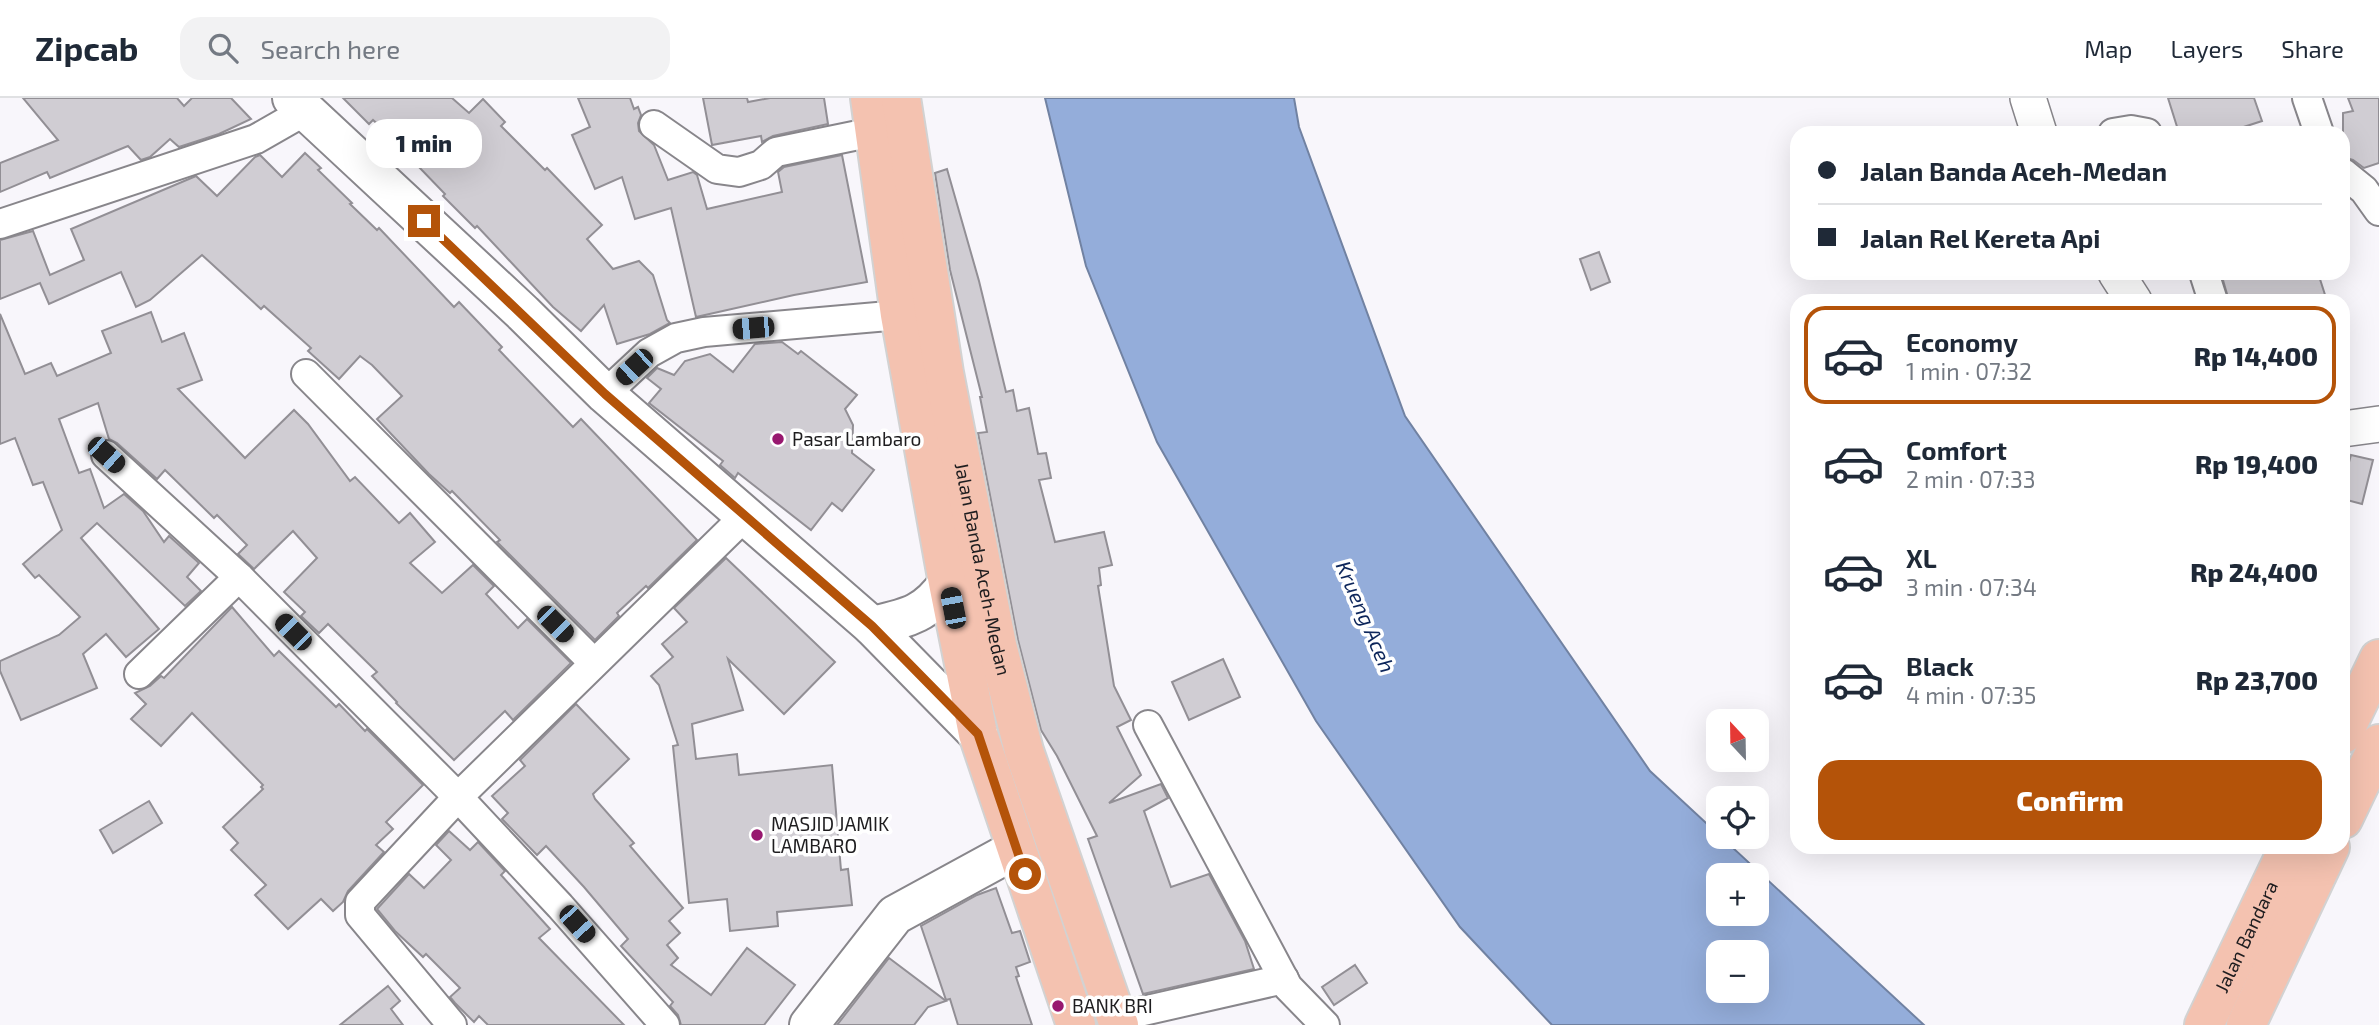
<!DOCTYPE html>
<html lang="en">
<head>
<meta charset="utf-8">
<style>
	:root { --surface:#fff; --page:#f2f2f3; --text:#1f2937; --muted:#747a83; --line:#e0e1e3; --accent:#b45309 }
	body { margin:0; font-family:"Exo 2",sans-serif; background:var(--page); color:var(--text); height:100vh; display:flex; flex-direction:column; font-size:26px; white-space:nowrap }
	* { box-sizing:border-box; margin:0 }
	p { font-size:23px; color:var(--muted) }
	.icon { flex:none; width:38px; height:38px; fill:none; stroke:currentColor; stroke-width:2; stroke-linecap:round; stroke-linejoin:round }
	.map { position:relative; flex:1; overflow:hidden }
	.panel { position:absolute; left:1790px; top:196px; width:560px; height:560px; display:flex; flex-direction:column; background:var(--surface); border-radius:21px; box-shadow:0 7px 28px #0002 }
	.panel>* { flex:none }
	.hud { position:absolute; left:1790px; top:28px; width:560px; height:154px; border-radius:21px; box-shadow:0 7px 28px #0002; display:grid; align-content:center; height:154px; padding:0 28px; background:var(--surface) }
	.needle { width:46px; rotate:338deg }
	.fabs { position:absolute; left:1706px; top:611px; display:grid; gap:14px }
	.fabs a { display:grid; place-items:center; width:63px; height:63px; border-radius:14px; background:var(--surface); box-shadow:0 7px 28px #0002; font-size:35px }
	.end { position:absolute; width:32px; height:32px; margin:-16px; border:9px solid #b45309; background:#fff; box-shadow:0 0 0 4px #fff }
	.from { border-radius:50% }
	.bubble { position:absolute; height:49px; border-radius:21px; background:var(--surface); box-shadow:0 7px 28px #0002; font-size:23px; font-weight:800; line-height:49px; text-align:center }
	.car { position:absolute; width:21px; height:42px; margin:-21px -10px; border-radius:9px; box-shadow:0 0 5px 2px #0007; background:linear-gradient(#222 24%,#8ab4d8 0 40%,#222 0 76%,#8ab4d8 0 86%,#222 0) }
	.hud b { display:flex; align-items:center; gap:24px; height:66px; font-size:26px }
	.hud b+b { border-top:2px solid var(--line) }
	.hud i { width:18px; height:18px; background:var(--text) }
	ul { padding:12px 0 0; list-style:none }
	li { display:flex; align-items:center; gap:21px; height:98px; margin:0 14px 10px; padding:0 14px; border:4px solid transparent; border-radius:21px }
	li div { flex:1 }
	li b { display:block; font-size:26px }
	li em { font-style:normal; font-weight:800 }
	li.active { border-color:var(--accent) }
	li>.icon { width:63px; height:63px; stroke-width:1.5 }
	.action { display:flex; gap:14px; margin-top:auto; padding:14px 28px }
	.action a { flex:1; height:80px; border-radius:21px; background:var(--accent); color:#fff; font-size:28px; font-weight:800; line-height:80px; text-align:center }
	header { display:flex; align-items:center; gap:42px; box-sizing:border-box; height:98px; padding:0 35px; background:var(--surface); border-bottom:2px solid var(--line) }
	header strong { font-size:33px }
	nav { display:flex; gap:38px; margin-inline-start:auto; font-size:24px }
	.search { width:490px; height:63px; background:var(--page); display:flex; align-items:center; gap:18px; box-sizing:border-box; padding:0 24px; border-radius:21px; color:var(--muted); font-size:26px }
	.map>svg:first-child { display:block }
	.water { fill:#94adda; stroke:#7182a2; stroke-width:2; fill-rule:evenodd }
	.building { fill:#d0cdd3; stroke:#928f95; stroke-width:2 }
	.lines { fill:none; stroke-linecap:round; stroke-linejoin:round }
	.minor-casing { stroke:#88868b; stroke-width:32 }
	.tertiary-casing { stroke:#88868b; stroke-width:38 }
	.secondary-casing { stroke:#88868b; stroke-width:42 }
	.trunk-casing { stroke:#d2d2d2; stroke-width:42 }
	.minor { stroke:#fff; stroke-width:28 }
	.tertiary { stroke:#fff; stroke-width:35 }
	.secondary { stroke:#fff; stroke-width:38 }
	.trunk { stroke:#f4c2b0; stroke-width:38 }
	.route { stroke:#b45309; stroke-width:9 }
	.poi-dot { fill:#98186f; stroke:#fff; stroke-width:2.5 }
	.labels { text-anchor:middle; stroke-width:7; stroke-linejoin:round; paint-order:stroke }
	.poi-label { font-size:19px; fill:#1e1d1f; stroke:#fff; text-anchor:start }
	.street-label { font-size:19px; fill:#1e1d1f; stroke:#fff }
	.water-label { font-size:21px; font-style:italic; fill:#0d265b; stroke:#fff }
</style>
</head>
<body>
<header>
<strong>Zipcab</strong>
<div class="search"><svg class="icon" aria-label="search" viewBox="0 0 24 24"><circle cx="10" cy="10" r="6"/><path d="M15 15l6 6"/></svg>Search here</div>
<nav><a>Map</a><a>Layers</a><a>Share</a></nav>
</header>
<div class="map">
<svg width="2379" height="927" viewBox="0 0 2379 927">
	<rect width="100%" height="100%" fill="#f8f6fb"/>
	<path class="water" d="M1045,0H1294L1299,29L1405,318L1650,673L1924,927H1552L1460,829L1316,623L1157,344L1086,168ZM1718,777H1757V816H1718ZM1718,854H1757V892H1718Z"/>
	<g class="building">
		<path d="M23,0H177L184,8L192,0H231L251,21L219,36L179,49L170,41L150,59L141,62L128,48L50,80L47,74L0,94V65L58,42Z"/>
		<path d="M343,0H452L469,15L483,1L505,24L501,28L545,72L547,70L602,127L587,141L613,171L639,163L653,177L667,222L670,225L650,236L617,246L604,207L581,233L553,209L477,128L475,130L443,98L445,96L416,66L418,64L373,22L369,26Z"/>
		<path d="M578,0H630L634,11L638,9L641,17L638,25L639,33L654,47L668,82L693,74L697,77L707,111L782,94L778,74L784,69L842,57L867,184L794,197L696,219L671,110L635,121L622,79L595,91L572,37L590,29Z"/>
		<path d="M703,0H747L748,4L770,0H824L828,26L773,38L762,44L761,38L712,47Z"/>
		<path d="M2168,0H2254L2262,23L2225,35H2179Z"/>
		<path d="M2348,0H2379V65L2364,70L2353,62L2343,59V15L2353,13Z"/>
		<path d="M305,55L321,70L318,72L352,105L350,106L377,132L379,130L454,209L459,204L502,249L499,252L573,329L581,321L697,442L648,490L646,488L617,515L619,518L595,542L497,444L500,442L452,393L450,395L429,376L377,321L402,298L372,267L360,258L339,281L308,253L311,250L264,208L261,211L202,157L150,202L136,209L121,174L49,206L40,185L0,201V142L33,133L50,177L84,162L71,131L196,78L217,98L255,59L260,57L282,79Z"/>
		<path d="M947,71L979,183L1006,294L1013,292L1017,313L1029,310L1038,356L1046,355L1051,380L1039,382L1055,444L1104,434L1112,467L1099,470L1101,487L1098,488L1114,588L1131,622L1117,629L1141,677L1109,705L1161,686L1168,700L1144,713L1171,789L1209,776L1245,843L1254,871L1143,896L1088,741L1097,738L1057,658L1041,632L1018,542L978,335L987,334L980,299H982L950,172L935,75Z"/>
		<path d="M1599,154L1610,184L1591,192L1580,161Z"/>
		<path d="M2221,175H2318L2327,203H2229Z"/>
		<path d="M151,214L162,244L184,235L202,282L178,291L245,360L294,312L308,326L350,383L355,379L399,425L410,415L435,444L410,465L442,495L473,467L494,488L486,496L518,530L527,521L571,565L513,622L505,613L454,662L396,605L397,604L372,578L377,574L328,526L319,535L301,518L305,514L284,494L317,460L293,433L254,471L238,456L247,447L217,417L214,420L165,372L157,381L117,345L109,341L98,305L59,321L79,375L90,371L104,410L124,396L143,413L164,444L169,438L199,465L187,479L201,493L185,508L97,425L81,440L159,531L126,559L106,536L83,556L97,590L21,622L0,573V563L59,537L80,519L39,477L35,480L23,466L62,432L43,384L33,387L15,340L0,346V216L25,276L51,265L57,278L111,255L102,233Z"/>
		<path d="M782,244L798,256L801,253L857,297L845,311L853,327L852,355L874,372L842,413L832,405L811,432L738,375L735,380L720,367L723,363L649,305L661,291L647,280L657,270L674,277L685,263L710,256L733,274L755,246Z"/>
		<path d="M2351,357L2373,362L2362,406L2343,401V386Z"/>
		<path d="M726,460L835,564L784,616L728,561L743,612L692,626L696,661L737,656L739,677L832,667L841,772L848,771L852,807L777,814L778,828L730,833L727,801L689,805L673,648L678,647L659,587L651,578L673,559L662,546L687,524L674,510Z"/>
		<path d="M232,509L274,558L279,553L336,609L339,606L365,633L367,631L423,687L386,724L393,731L376,747L384,754L348,793L343,804L333,813L321,801L288,831L255,797L266,787L231,752L238,745L223,729L263,691L261,689L263,687L192,615L161,648L131,621L146,606L135,595L150,588L161,578L164,580Z"/>
		<path d="M1223,561L1240,599L1189,622L1172,584Z"/>
		<path d="M576,606L629,661L593,696L595,701L634,745L630,748L683,810L669,823L680,835L667,847L678,860L671,867L711,897L747,850L795,887L764,927H681L678,917L670,908L673,904L621,848L628,841L584,789L546,748L537,757L502,721L508,715L492,698L525,668L520,662Z"/>
		<path d="M149,703L162,725L113,755L100,732Z"/>
		<path d="M449,733L470,752L478,744L505,773L501,777L550,831L539,840L624,927H488L479,918L474,924L455,905L450,899L460,890L426,856L423,859L395,833L377,811L409,776L424,790L451,762L436,747Z"/>
		<path d="M996,790L1012,835L1020,833L1030,864L1016,869L1019,878L1016,879L1032,927H958L950,901L946,902L921,828L977,797Z"/>
		<path d="M889,860L946,903L928,909L914,927H837Z"/>
		<path d="M1355,867L1367,885L1334,907L1322,889Z"/>
		<path d="M388,888L400,903L391,911L403,927H340Z"/>
	</g>
	<g class="lines">
		<g class="minor-casing">
			<g id="minor">
				<path d="M2307,0L2319,35"/>
				<path d="M654,27L717,71L739,74L761,67L776,54L873,34"/>
				<path d="M2113,35L2131,32L2147,35"/>
				<path d="M2343,75L2364,92L2379,113"/>
				<path d="M0,126L256,41L305,13"/>
				<path d="M2204,175L2213,203"/>
				<path d="M306,276L593,564"/>
				<path d="M605,296L649,255L676,240L704,234L900,217"/>
				<path d="M106,357L239,479L458,699L560,808L665,927"/>
				<path d="M139,576L239,479"/>
				<path d="M1148,627L1288,889L1325,927"/>
				<path d="M1117,919L1284,881"/>
				<path d="M452,927L360,817V804L458,699L744,419"/>
			</g>
		</g>
		<g class="tertiary-casing">
			<g id="tertiary">
				<path d="M2028,0L2039,35"/>
				<path d="M2116,175L2134,203"/>
				<path d="M2343,331L2379,326"/>
			</g>
		</g>
		<g class="secondary-casing">
			<g id="secondary">
				<path d="M292,0L523,215L605,296L872,528L978,636"/>
				<path d="M872,528C907,520 926,517 948,485"/>
				<path d="M809,927L895,817L1016,751"/>
			</g>
		</g>
		<g class="trunk-casing">
			<g id="trunk">
				<path d="M870,0L900,217L948,485L978,636L1076,927"/>
				<path id="s1" d="M901,0L944,275L997,547L1024,653L1119,927"/>
				<path d="M2343,636L2379,561"/>
				<path d="M2343,721L2379,646"/>
				<path id="s2" d="M2204,927L2289,749"/>
				<path d="M2246,927L2330,749"/>
			</g>
		</g>
		<use href="#minor" class="minor"/>
		<use href="#tertiary" class="tertiary"/>
		<use href="#secondary" class="secondary"/>
		<use href="#trunk" class="trunk"/>
	</g>
	<g class="lines">
		<path class="route" d="M424,123L605,296L872,528L978,636L1025,776"/>
	</g>
	<g class="poi-dot">
		<circle cx="778" cy="341" r="7"/>
		<circle cx="757" cy="737" r="7"/>
		<circle cx="1058" cy="908" r="7"/>
	</g>
	<g class="labels">
		<g class="poi-label">
			<text x="792" y="348">Pasar Lambaro</text>
			<text x="771" y="733">MASJID JAMIK<tspan x="771" dy="22">LAMBARO</tspan></text>
			<text x="1072" y="915">BANK BRI</text>
		</g>
		<g class="street-label">
			<text dy="7" stroke="none"><textPath href="#s1" startOffset="478">Jalan Banda Aceh-Medan</textPath></text>
			<text dy="7" stroke="none"><textPath href="#s2" startOffset="98">Jalan Bandara</textPath></text>
		</g>
		<g class="water-label">
			<text transform="translate(1365 519) rotate(67)" y="7">Krueng Aceh</text>
		</g>
	</g>
</svg>
<div class="fabs">
<a><svg class="needle" viewBox="-14 -14 28 28"><path d="M0-13l5 13h-10z" fill="#e53935"/><path d="M0 13l5-13h-10z" fill="#747a83"/></svg></a>
<a><svg class="icon" aria-label="locate" viewBox="0 0 24 24"><circle cx="12" cy="12" r="6"/><path d="M12 2v4M12 18v4M2 12h4M18 12h4"/></svg></a>
<a>+</a>
<a>−</a>
</div>
<i class="end from" style="left:1025px;top:776px"></i>
<i class="end" style="left:424px;top:123px"></i>
<div class="bubble" style="left:366px;top:21px;width:116px">1 min</div>
<i class="car" style="left:753px;top:230px;rotate:265deg"></i>
<i class="car" style="left:634px;top:269px;rotate:227deg"></i>
<i class="car" style="left:106px;top:357px;rotate:132deg"></i>
<i class="car" style="left:953px;top:510px;rotate:349deg"></i>
<i class="car" style="left:555px;top:526px;rotate:135deg"></i>
<i class="car" style="left:293px;top:534px;rotate:315deg"></i>
<i class="car" style="left:577px;top:826px;rotate:138deg"></i>
<div class="hud">
<b><i class="from"></i>Jalan Banda Aceh-Medan</b>
<b><i></i>Jalan Rel Kereta Api</b>
</div>
<section class="panel">
<ul>
<li class="active"><svg class="icon" aria-label="car" viewBox="0 0 24 24"><path d="M5 17H2v-5l4-1 3-4h7l3 4 3 1v5h-3M9 17h6M6 11h13"/><circle cx="7" cy="17" r="2"/><circle cx="17" cy="17" r="2"/></svg><div><b>Economy</b><p>1 min · 07:32</p></div><em>Rp 14,400</em></li>
<li><svg class="icon" aria-label="car" viewBox="0 0 24 24"><path d="M5 17H2v-5l4-1 3-4h7l3 4 3 1v5h-3M9 17h6M6 11h13"/><circle cx="7" cy="17" r="2"/><circle cx="17" cy="17" r="2"/></svg><div><b>Comfort</b><p>2 min · 07:33</p></div><em>Rp 19,400</em></li>
<li><svg class="icon" aria-label="car" viewBox="0 0 24 24"><path d="M5 17H2v-5l4-1 3-4h7l3 4 3 1v5h-3M9 17h6M6 11h13"/><circle cx="7" cy="17" r="2"/><circle cx="17" cy="17" r="2"/></svg><div><b>XL</b><p>3 min · 07:34</p></div><em>Rp 24,400</em></li>
<li><svg class="icon" aria-label="car" viewBox="0 0 24 24"><path d="M5 17H2v-5l4-1 3-4h7l3 4 3 1v5h-3M9 17h6M6 11h13"/><circle cx="7" cy="17" r="2"/><circle cx="17" cy="17" r="2"/></svg><div><b>Black</b><p>4 min · 07:35</p></div><em>Rp 23,700</em></li>
</ul>
<div class="action"><a>Confirm</a></div>
</section>
</div>
</body>
</html>
